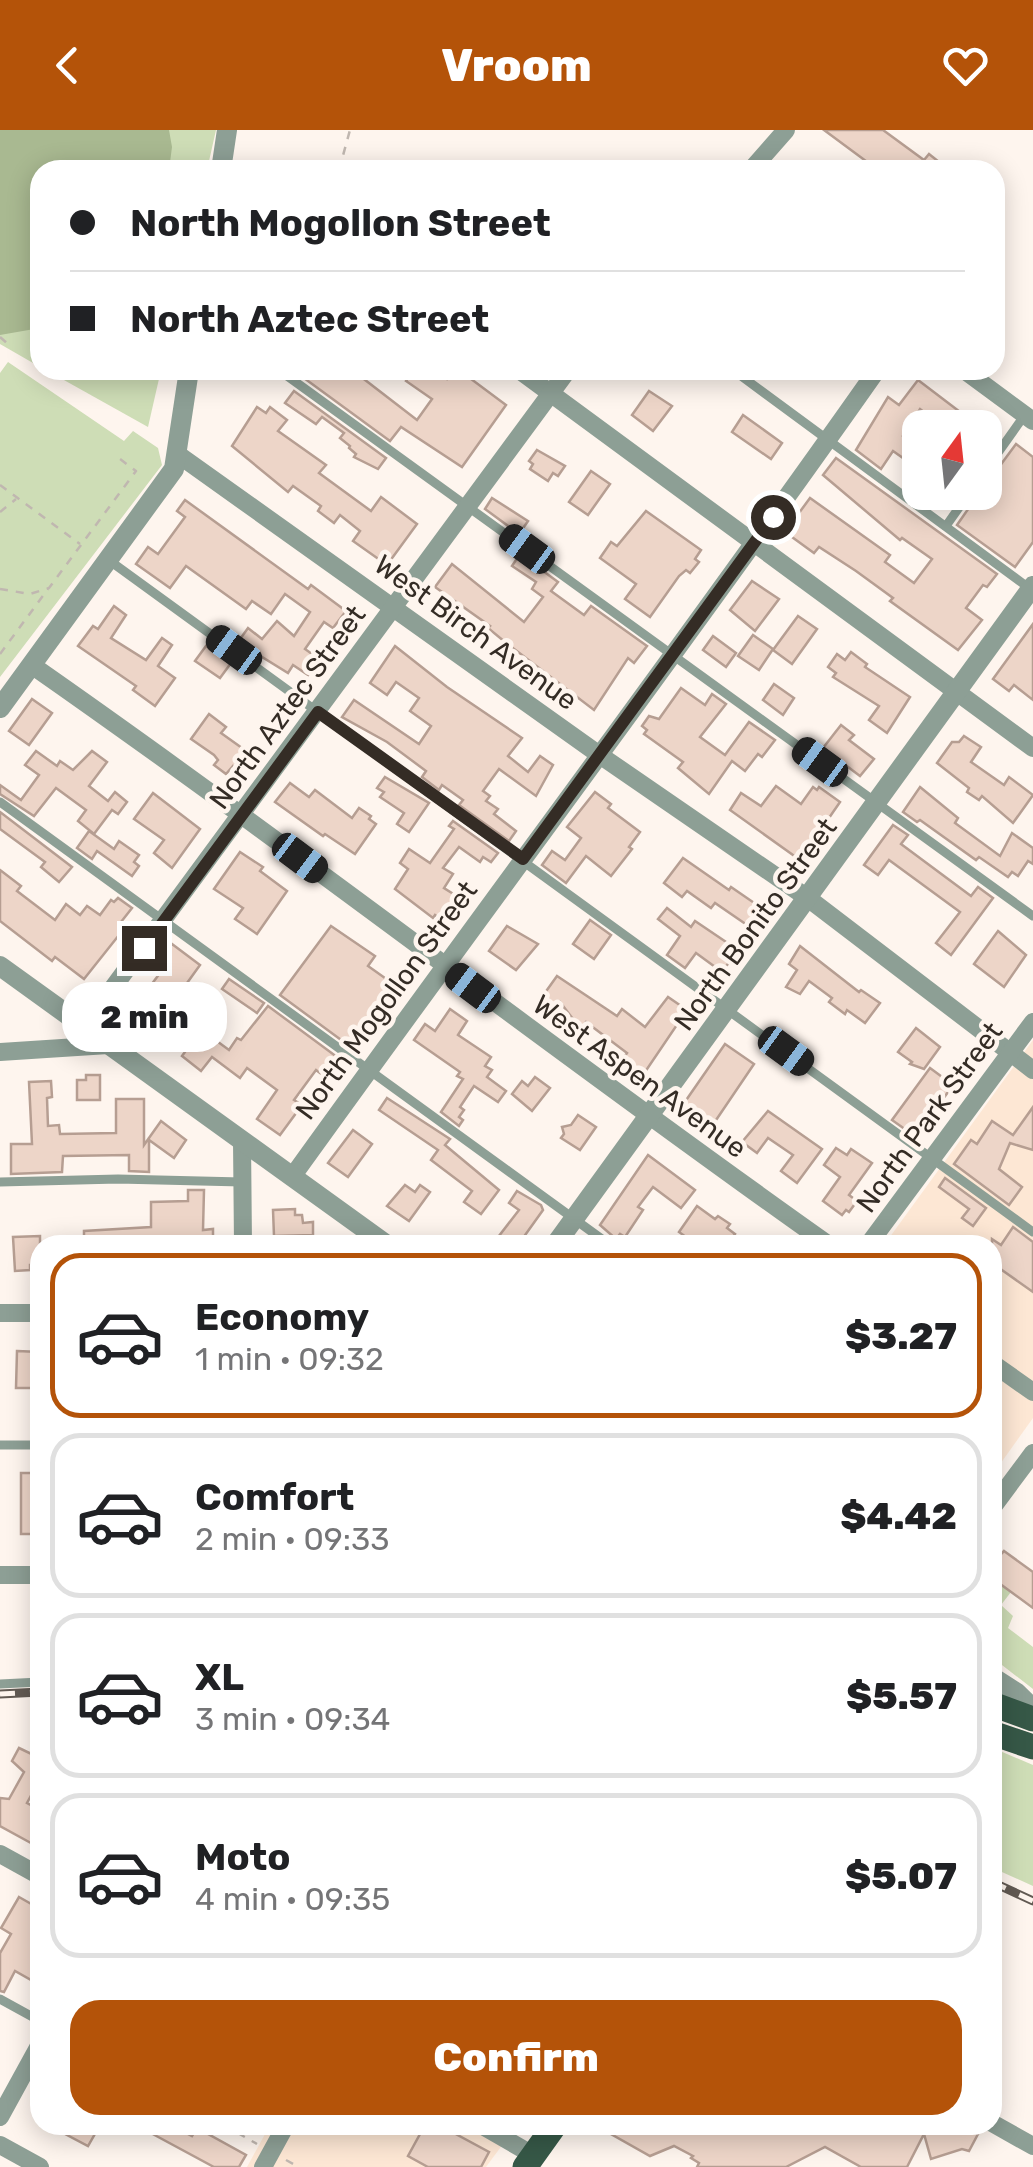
<!DOCTYPE html>
<html lang="en">
<head>
<meta charset="utf-8">
<style>
	:root { --surface:#fff; --page:#f2f2f2; --text:#202124; --muted:#757577; --line:#e0e0e0; --accent:#b45309 }
	body { margin:0; font-family:Rubik,sans-serif; background:var(--page); color:var(--text); height:100vh; display:flex; flex-direction:column; font-size:38px; white-space:nowrap }
	* { box-sizing:border-box; margin:0 }
	p { font-size:32px; color:var(--muted) }
	.icon { flex:none; width:55px; height:55px; fill:none; stroke:currentColor; stroke-width:2; stroke-linecap:round; stroke-linejoin:round }
	.map { position:relative; flex:1; overflow:hidden }
	.drawer { position:absolute; left:30px; top:1105px; width:972px; height:900px; display:flex; flex-direction:column; background:var(--surface); border-radius:30px; box-shadow:0 5px 25px #0003 }
	.drawer>* { flex:none }
	.guide { position:absolute; left:30px; top:30px; width:975px; height:220px; border-radius:30px; box-shadow:0 5px 25px #0003; display:grid; align-content:center; height:220px; padding:0 40px; background:var(--surface) }
	.needle { width:65px; rotate:15deg }
	.buttons { position:absolute; left:902px; top:280px; display:grid; gap:20px }
	.buttons a { display:grid; place-items:center; width:100px; height:100px; border-radius:20px; background:var(--surface); box-shadow:0 5px 25px #0003; font-size:50px }
	.end { position:absolute; width:45px; height:45px; margin:-22px; border:12px solid #342c25; background:#fff; box-shadow:0 0 0 5px #fff }
	.from { border-radius:50% }
	.bubble { position:absolute; height:70px; border-radius:30px; background:var(--surface); box-shadow:0 5px 25px #0003; font-size:32px; font-weight:800; line-height:70px; text-align:center }
	.car { position:absolute; width:30px; height:60px; margin:-30px -15px; border-radius:12px; box-shadow:0 0 8px 2px #0007; background:linear-gradient(#222 24%,#8ab4d8 0 40%,#222 0 76%,#8ab4d8 0 86%,#222 0) }
	.guide b { display:flex; align-items:center; gap:35px; height:95px; font-size:38px }
	.guide b+b { border-top:2px solid var(--line) }
	.guide i { width:25px; height:25px; background:var(--text) }
	ul { padding:18px 0 0; list-style:none }
	li { display:flex; align-items:center; gap:30px; height:165px; margin:0 20px 15px; padding:0 20px; border:5px solid var(--line); border-radius:30px }
	li div { flex:1 }
	li b { display:block; font-size:38px }
	li em { font-style:normal; font-weight:800 }
	li.selected { border-color:var(--accent) }
	li>.icon { width:90px; height:90px; stroke-width:1.5 }
	.primary-button { display:flex; gap:20px; margin-top:auto; padding:20px 40px }
	.primary-button a { flex:1; height:115px; border-radius:30px; background:var(--accent); color:#fff; font-size:40px; font-weight:800; line-height:115px; text-align:center }
	header { display:flex; justify-content:space-between; align-items:center; height:130px; padding:0 40px; background:var(--accent); color:#fff; font-size:45px; font-weight:800 }
	.map>svg:first-child { display:block }
	.built { fill:#fde7d4 }
	.green { fill:#ceddb6 }
	.forest { fill:#a9b991 }
	.building { fill:#edd5c8; stroke:#b69e92; stroke-width:2.5 }
	.lines { fill:none; stroke-linecap:round; stroke-linejoin:round }
	.path { stroke:#c0b7b0; stroke-width:2.5; stroke-dasharray:8 8; stroke-linecap:butt }
	.service { stroke:#8d9f95; stroke-width:9 }
	.minor { stroke:#8d9f95; stroke-width:18 }
	.tertiary { stroke:#8d9f95; stroke-width:20 }
	.primary { stroke:#365847; stroke-width:25 }
	.rail-casing { stroke:#625a53; stroke-width:9 }
	.rail { stroke:#fef5ee; stroke-width:5; stroke-dasharray:15; stroke-linecap:butt }
	.route { stroke:#342c25; stroke-width:12 }
	.labels { text-anchor:middle; stroke-width:9; stroke-linejoin:round; paint-order:stroke }
	.street-label { font-size:28px; fill:#342c25; stroke:#fef5ee }
</style>
</head>
<body>
<header><svg class="icon" aria-label="back" viewBox="0 0 24 24"><path d="M15 5l-7 7 7 7"/></svg>Vroom<svg class="icon" aria-label="heart" viewBox="0 0 24 24"><path d="M12 20l-8-8c-3-5 5-10 8-4 3-6 11-1 8 4z"/></svg></header>
<div class="map">
<svg width="1033" height="2037" viewBox="0 0 1033 2037">
	<rect width="100%" height="100%" fill="#fef5ee"/>
	<g class="built">
		<path d="M1033,910V1288L993,1344L992,1115H884Z"/>
		<path d="M270,1995H517L486,2037H247Z"/>
	</g>
	<g class="green">
		<path d="M0,0H216L207,40H40V237L0,214Z"/>
		<path d="M8,232L124,311L133,301L158,318L162,335L0,547V243Z"/>
		<path d="M46,240H161L148,297Z"/>
		<path d="M992,1448L1011,1462L1001,1475L1013,1486L1008,1498L1033,1517V1559L993,1528Z"/>
		<path d="M993,1618L1033,1635V1756L993,1738Z"/>
	</g>
	<path class="forest" d="M0,0H169L172,17L169,40H40V198L0,205Z"/>
	<g class="building">
		<path d="M824,0H883L924,30L929,24L949,40H878Z"/>
		<path d="M293,240H343L352,247L356,243L417,290L432,269L406,251L413,240H435L447,249L454,240H459L506,275L462,337L401,297L390,311Z"/>
		<path d="M918,250L964,285L954,298H945L920,279L903,306L920,318V340L893,321L881,339L856,320L888,267L899,275Z"/>
		<path d="M294,261L386,328L378,339L354,327L356,324L349,318L350,316L340,308L344,303L322,287L316,294L285,273Z"/>
		<path d="M649,261L672,276L653,301L632,285Z"/>
		<path d="M257,277L266,283L270,277L287,290L278,301L326,335L319,343L371,381L381,367L417,394L387,435L353,411L360,401L340,385L334,393L318,381L321,376L293,356L288,362L232,316Z"/>
		<path d="M743,285L782,313L771,329L732,302Z"/>
		<path d="M1016,314L1033,327V412L1015,437L957,395L980,362H985V356Z"/>
		<path d="M537,320L565,336L558,346L553,343L548,351L530,339L533,334L529,331Z"/>
		<path d="M836,328L997,444L987,457L983,455L966,478L982,490L958,520L890,471L893,468L856,441L819,417L814,423L785,402L810,368L890,425L885,432L914,453L932,429L902,408L900,410L823,345Z"/>
		<path d="M591,341L610,354L588,385L569,372Z"/>
		<path d="M492,368L528,391L519,404L485,379Z"/>
		<path d="M185,370L308,459L311,455L346,481L333,498L324,492L305,519L319,529L308,545L293,535L288,543L238,512L248,498L262,509L277,491L294,506L310,482L285,464L271,484L252,471L246,479L186,436L170,458L136,434L148,417L158,424L185,387L177,381Z"/>
		<path d="M646,381L701,420L695,429L699,432L690,443L686,440L679,446L650,487L625,469L636,454L600,428L611,412L617,416Z"/>
		<path d="M520,424L558,452L551,461L584,485L591,476L647,516L634,533L628,528L594,580L505,512L488,498L490,496L435,457L452,434L524,492L543,467L532,459L536,452L512,436Z"/>
		<path d="M752,451L779,469L755,501L730,480Z"/>
		<path d="M114,476L126,485L111,508L146,530L162,508L172,515L158,536L175,548L155,576L133,560L136,556L78,516L93,496L98,499Z"/>
		<path d="M798,486L817,499L792,534L773,520Z"/>
		<path d="M1033,494V570L1014,555L1009,561L993,549Z"/>
		<path d="M753,505L773,519L759,540L738,526Z"/>
		<path d="M713,506L736,523L726,537L703,520Z"/>
		<path d="M206,516L231,533L220,548L195,531Z"/>
		<path d="M395,516L447,557L522,608L508,626L528,642L540,626L553,635L536,666L499,639L483,661L490,666L486,671L498,679L494,684L516,701L509,711L459,675L463,670L442,655L439,660L422,647L426,641L387,612L342,587L354,570L419,614L431,596L410,581L419,568L396,552L387,565L370,553Z"/>
		<path d="M851,522L867,534L865,537L910,567L887,603L869,590L879,576L833,547L836,543L828,537L837,524L845,530Z"/>
		<path d="M774,554L794,568L783,585L763,570Z"/>
		<path d="M681,558L705,575L712,564L726,574L700,607L725,625L749,592L775,610L762,627L758,624L745,641L732,631L709,664L678,638L683,632L644,604L647,600L642,596L649,586L659,589Z"/>
		<path d="M32,569L52,583L29,615L9,601Z"/>
		<path d="M209,584L226,597L221,603L249,623L237,639L233,636L226,644L214,635L218,630L214,625L191,609Z"/>
		<path d="M841,595L854,605L849,610L874,629L860,646L823,618Z"/>
		<path d="M964,606L981,617L971,632L1004,655L1009,647L1033,665L1013,693L982,666L979,670L967,662L969,658L937,633L952,612H959Z"/>
		<path d="M36,621L57,636L60,631L73,640L92,621L107,632L89,656L108,671L115,662L127,672L118,684L112,680L94,704L78,691L86,680L56,658L34,686L0,664V655L21,670L39,645L25,635Z"/>
		<path d="M385,647L429,673L409,702L397,694L404,683L380,667L384,662L377,658Z"/>
		<path d="M290,653L309,667L315,660L352,688L359,678L371,686L369,689L376,694L355,724L325,704L323,706L275,672Z"/>
		<path d="M776,656L801,674L813,657L817,660L819,657L840,672L800,730L730,680L741,663L761,676Z"/>
		<path d="M920,657L958,688L955,693L1000,726L1012,703L1033,718V734L1028,731L1018,746L1012,742L1008,747L979,727L976,730L920,690L917,692L903,682Z"/>
		<path d="M595,662L611,674L608,678L640,702L629,717L632,719L611,746L586,726L566,753L542,735L552,721L565,730L581,708L567,697Z"/>
		<path d="M153,663L200,699L172,738L154,723L164,710L134,689Z"/>
		<path d="M0,682L72,737L59,752L41,737L45,732L0,699Z"/>
		<path d="M453,691L498,723L491,732L483,727L480,732L459,717L443,738L453,744L444,758L463,770L447,793L435,785L433,788L395,759L408,739L400,733L409,719L430,733L454,699L449,696Z"/>
		<path d="M893,695L908,705L901,714L971,766L978,757L993,768L951,825L936,813L960,782L889,730L878,745L864,735Z"/>
		<path d="M89,701L114,719L119,711L139,725L134,732L139,736L132,746L97,721L92,729L77,718Z"/>
		<path d="M240,722L263,737L260,741L287,761L257,804L235,789L243,778L214,759Z"/>
		<path d="M683,728L729,760L731,757L763,779L750,797L715,773L711,778L687,761L682,767L664,753Z"/>
		<path d="M0,740L21,756L17,761L55,790L66,774L80,785L87,776L100,785L111,770L114,772L118,768L132,778L121,792L127,795L84,849L55,827L52,831L0,791Z"/>
		<path d="M667,778L691,797L695,791L738,820L722,842L696,823L685,838L667,825L680,806L658,789Z"/>
		<path d="M590,790L611,805L594,829L573,814Z"/>
		<path d="M331,796L375,826L368,836L399,858L387,874L384,872L377,877L348,915L280,865Z"/>
		<path d="M507,796L538,814L516,840L489,821Z"/>
		<path d="M998,801L1026,825L1004,857L974,834Z"/>
		<path d="M172,814L200,835L182,860L207,879L195,895L229,920L237,908L241,910L268,876L337,927L324,946L316,940L294,970L302,975L280,1005L257,989L277,960L247,938L240,948L212,927L201,941L182,926L193,911L164,890L150,908L125,890L160,843L154,839Z"/>
		<path d="M800,816L859,862L861,860L880,873L865,893L847,880L845,884L829,872L832,868L809,851L800,864L786,857L797,840L789,834Z"/>
		<path d="M557,846L617,886L622,879L645,897L668,867L687,880L643,945L622,930L627,923L586,892L583,896L573,889L560,872L556,877L542,867Z"/>
		<path d="M229,849L264,873L257,883L222,859Z"/>
		<path d="M450,879L467,891L458,905L491,927L485,936L492,940L487,947L506,961L498,972L474,956L460,977L464,980L459,987L463,990L459,996L441,982L463,949L457,946L460,942L414,910L425,894L435,901Z"/>
		<path d="M916,898L940,917L924,939L910,934L912,932L898,922Z"/>
		<path d="M725,914L754,934L710,999L680,979Z"/>
		<path d="M930,938L953,955L916,1007L892,990Z"/>
		<path d="M86,945H100V970H77V950H86Z"/>
		<path d="M535,947L550,958L532,981L512,964L522,951L528,956Z"/>
		<path d="M51,951L52,967L47,968L48,996L59,995L60,1004L116,1003V969H144V1015L161,991L186,1010L174,1028L149,1010V1042L129,1041V1025L63,1026L62,1042L11,1044V1014H32L29,952Z"/>
		<path d="M387,968L450,1009L445,1015L499,1060L481,1084L464,1072L472,1061L431,1030L438,1020L379,980Z"/>
		<path d="M1033,977V1020L1010,1013L999,1039L1022,1057L1009,1075L954,1034L971,1010L977,1014L992,991L1013,1005Z"/>
		<path d="M768,981L822,1019L797,1053L781,1041L793,1025L768,1008L757,1023L742,1012Z"/>
		<path d="M578,985L596,997L580,1020L561,1008L564,1004L562,997L571,995Z"/>
		<path d="M353,1000L372,1014L348,1047L328,1033Z"/>
		<path d="M836,1018L847,1025L851,1019L872,1033L849,1065L857,1071L849,1082L846,1080L842,1085L823,1071L840,1047L824,1035Z"/>
		<path d="M648,1025L695,1060L681,1078L653,1057L638,1077L643,1080L625,1107L620,1104L616,1109L600,1095Z"/>
		<path d="M945,1048L986,1078L973,1096L962,1088L969,1079L939,1057Z"/>
		<path d="M405,1055L415,1062L420,1055L430,1062L409,1091L387,1076Z"/>
		<path d="M188,1060H204L203,1100L213,1099V1115H84V1101L151,1097V1072L188,1071Z"/>
		<path d="M517,1061L541,1075L543,1080L518,1115H492L519,1080L509,1073Z"/>
		<path d="M697,1076L715,1089L718,1086L730,1094L727,1098L735,1104L727,1115H697L679,1102Z"/>
		<path d="M295,1079V1085H302L303,1093L313,1092V1105L274,1106L273,1080Z"/>
		<path d="M1013,1097L1033,1112V1162L992,1133V1109L1001,1115Z"/>
		<path d="M40,1106V1135H30V1140L15,1141L13,1107Z"/>
		<path d="M17,1221L40,1222L39,1258H16Z"/>
		<rect x="21" y="1343" width="19" height="61"/>
		<path d="M1004,1421L1033,1442V1478L992,1448V1433Z"/>
		<path d="M19,1618L40,1628V1649L27,1673L40,1680V1718L0,1696V1668L9,1669L24,1642L12,1631Z"/>
		<path d="M19,1767L40,1779V1855L15,1841L4,1862L0,1861V1823L11,1804L1,1798Z"/>
		<path d="M48,1995H100L88,2016Z"/>
		<path d="M136,1995H171L192,2006L197,1998L246,2025L239,2037H214Z"/>
		<path d="M425,1995H439L489,2022L481,2037H428L408,2026Z"/>
		<path d="M595,1995H963L978,2004L969,2021L962,2019L931,2029L924,2004L907,2037H861L825,2017L786,2037H697L699,2033L691,2028L693,2026L674,2016L650,2026Z"/>
	</g>
	<g class="lines">
		<g class="path">
			<path d="M339,40L350,0"/>
			<path d="M0,207L8,214"/>
			<path d="M0,355L80,414"/>
			<path d="M0,382L16,369"/>
			<path d="M0,459L30,464L49,458L136,341L116,326"/>
			<path d="M0,524L48,459"/>
			<path d="M224,1995L257,2014"/>
			<path d="M286,2030L299,2037"/>
		</g>
		<g class="service">
			<path d="M279,240L1033,786"/>
			<path d="M733,240L1029,458"/>
			<path d="M985,341L1024,286"/>
			<path d="M946,396L970,362"/>
			<path d="M110,431L1033,1102"/>
			<path d="M0,672L610,1115"/>
			<path d="M0,1052L118,1049L242,1052"/>
			<path d="M0,1315H40"/>
			<path d="M0,1554L40,1552"/>
			<path d="M0,1869L40,1891"/>
		</g>
		<g class="minor">
			<path d="M751,40L786,0"/>
			<path d="M519,240L1033,618"/>
			<path d="M964,240L1033,291"/>
			<path d="M176,323L601,626L809,769L1033,940"/>
			<path d="M33,536C302,724 561,926 829,1115"/>
			<path d="M84,897L568,240"/>
			<path d="M0,922L108,915"/>
			<path d="M242,1011L243,1115"/>
			<path d="M292,1047C486,777 686,512 877,240"/>
			<path d="M868,1115L1033,892"/>
			<path d="M0,1183H40"/>
			<path d="M992,1233L1033,1262"/>
			<path d="M992,1378L1033,1323"/>
			<path d="M0,1445H40"/>
			<path d="M0,1724L40,1746"/>
			<path d="M0,1987L40,1914"/>
			<path d="M992,1993L1033,2016"/>
			<path d="M481,1995L533,2025"/>
			<path d="M0,2015L40,2037"/>
			<path d="M263,2037L286,1995"/>
		</g>
		<g class="tertiary">
			<path d="M221,40L227,0"/>
			<path d="M0,578L174,339L189,240"/>
			<path d="M0,836L387,1115"/>
			<path d="M555,1115L1033,456"/>
			<path d="M992,1547L1017,1563L1033,1579"/>
		</g>
		<g class="primary">
			<path d="M992,1574L1033,1589"/>
			<path d="M992,1603L1033,1617"/>
			<path d="M525,2037L555,1995"/>
		</g>
		<g class="rail-casing">
			<g id="rail">
				<path d="M0,1564L40,1562"/>
				<path d="M992,1752L1033,1771"/>
			</g>
		</g>
		<use href="#rail" class="rail"/>
	</g>
	<g class="lines">
		<path class="route" d="M144,818L318,582L523,729L773,387"/>
	</g>
	<g class="labels">
		<g class="street-label">
			<text transform="translate(476 502) rotate(36)" y="10">West Birch Avenue</text>
			<text transform="translate(287 577) rotate(-54)" y="10">North Aztec Street</text>
			<text transform="translate(755 794) rotate(-54)" y="10">North Bonito Street</text>
			<text transform="translate(386 870) rotate(-54)" y="10">North Mogollon Street</text>
			<text transform="translate(640 946) rotate(36)" y="10">West Aspen Avenue</text>
			<text transform="translate(929 987) rotate(-54)" y="10">North Park Street</text>
		</g>
	</g>
</svg>
<div class="buttons">
<a><svg class="needle" viewBox="-14 -14 28 28"><path d="M0-13l5 13h-10z" fill="#e53935"/><path d="M0 13l5-13h-10z" fill="#757577"/></svg></a>
</div>
<i class="end from" style="left:773px;top:387px"></i>
<i class="end" style="left:144px;top:818px"></i>
<div class="bubble" style="left:62px;top:852px;width:165px">2 min</div>
<i class="car" style="left:527px;top:419px;rotate:306deg"></i>
<i class="car" style="left:234px;top:520px;rotate:306deg"></i>
<i class="car" style="left:820px;top:632px;rotate:306deg"></i>
<i class="car" style="left:300px;top:728px;rotate:127deg"></i>
<i class="car" style="left:473px;top:858px;rotate:307deg"></i>
<i class="car" style="left:786px;top:921px;rotate:126deg"></i>
<div class="guide">
<b><i class="from"></i>North Mogollon Street</b>
<b><i></i>North Aztec Street</b>
</div>
<section class="drawer">
<ul>
<li class="selected"><svg class="icon" aria-label="car" viewBox="0 0 24 24"><path d="M5 17H2v-5l4-1 3-4h7l3 4 3 1v5h-3M9 17h6M6 11h13"/><circle cx="7" cy="17" r="2"/><circle cx="17" cy="17" r="2"/></svg><div><b>Economy</b><p>1 min · 09:32</p></div><em>$3.27</em></li>
<li><svg class="icon" aria-label="car" viewBox="0 0 24 24"><path d="M5 17H2v-5l4-1 3-4h7l3 4 3 1v5h-3M9 17h6M6 11h13"/><circle cx="7" cy="17" r="2"/><circle cx="17" cy="17" r="2"/></svg><div><b>Comfort</b><p>2 min · 09:33</p></div><em>$4.42</em></li>
<li><svg class="icon" aria-label="car" viewBox="0 0 24 24"><path d="M5 17H2v-5l4-1 3-4h7l3 4 3 1v5h-3M9 17h6M6 11h13"/><circle cx="7" cy="17" r="2"/><circle cx="17" cy="17" r="2"/></svg><div><b>XL</b><p>3 min · 09:34</p></div><em>$5.57</em></li>
<li><svg class="icon" aria-label="car" viewBox="0 0 24 24"><path d="M5 17H2v-5l4-1 3-4h7l3 4 3 1v5h-3M9 17h6M6 11h13"/><circle cx="7" cy="17" r="2"/><circle cx="17" cy="17" r="2"/></svg><div><b>Moto</b><p>4 min · 09:35</p></div><em>$5.07</em></li>
</ul>
<div class="primary-button"><a>Confirm</a></div>
</section>
</div>
</body>
</html>
